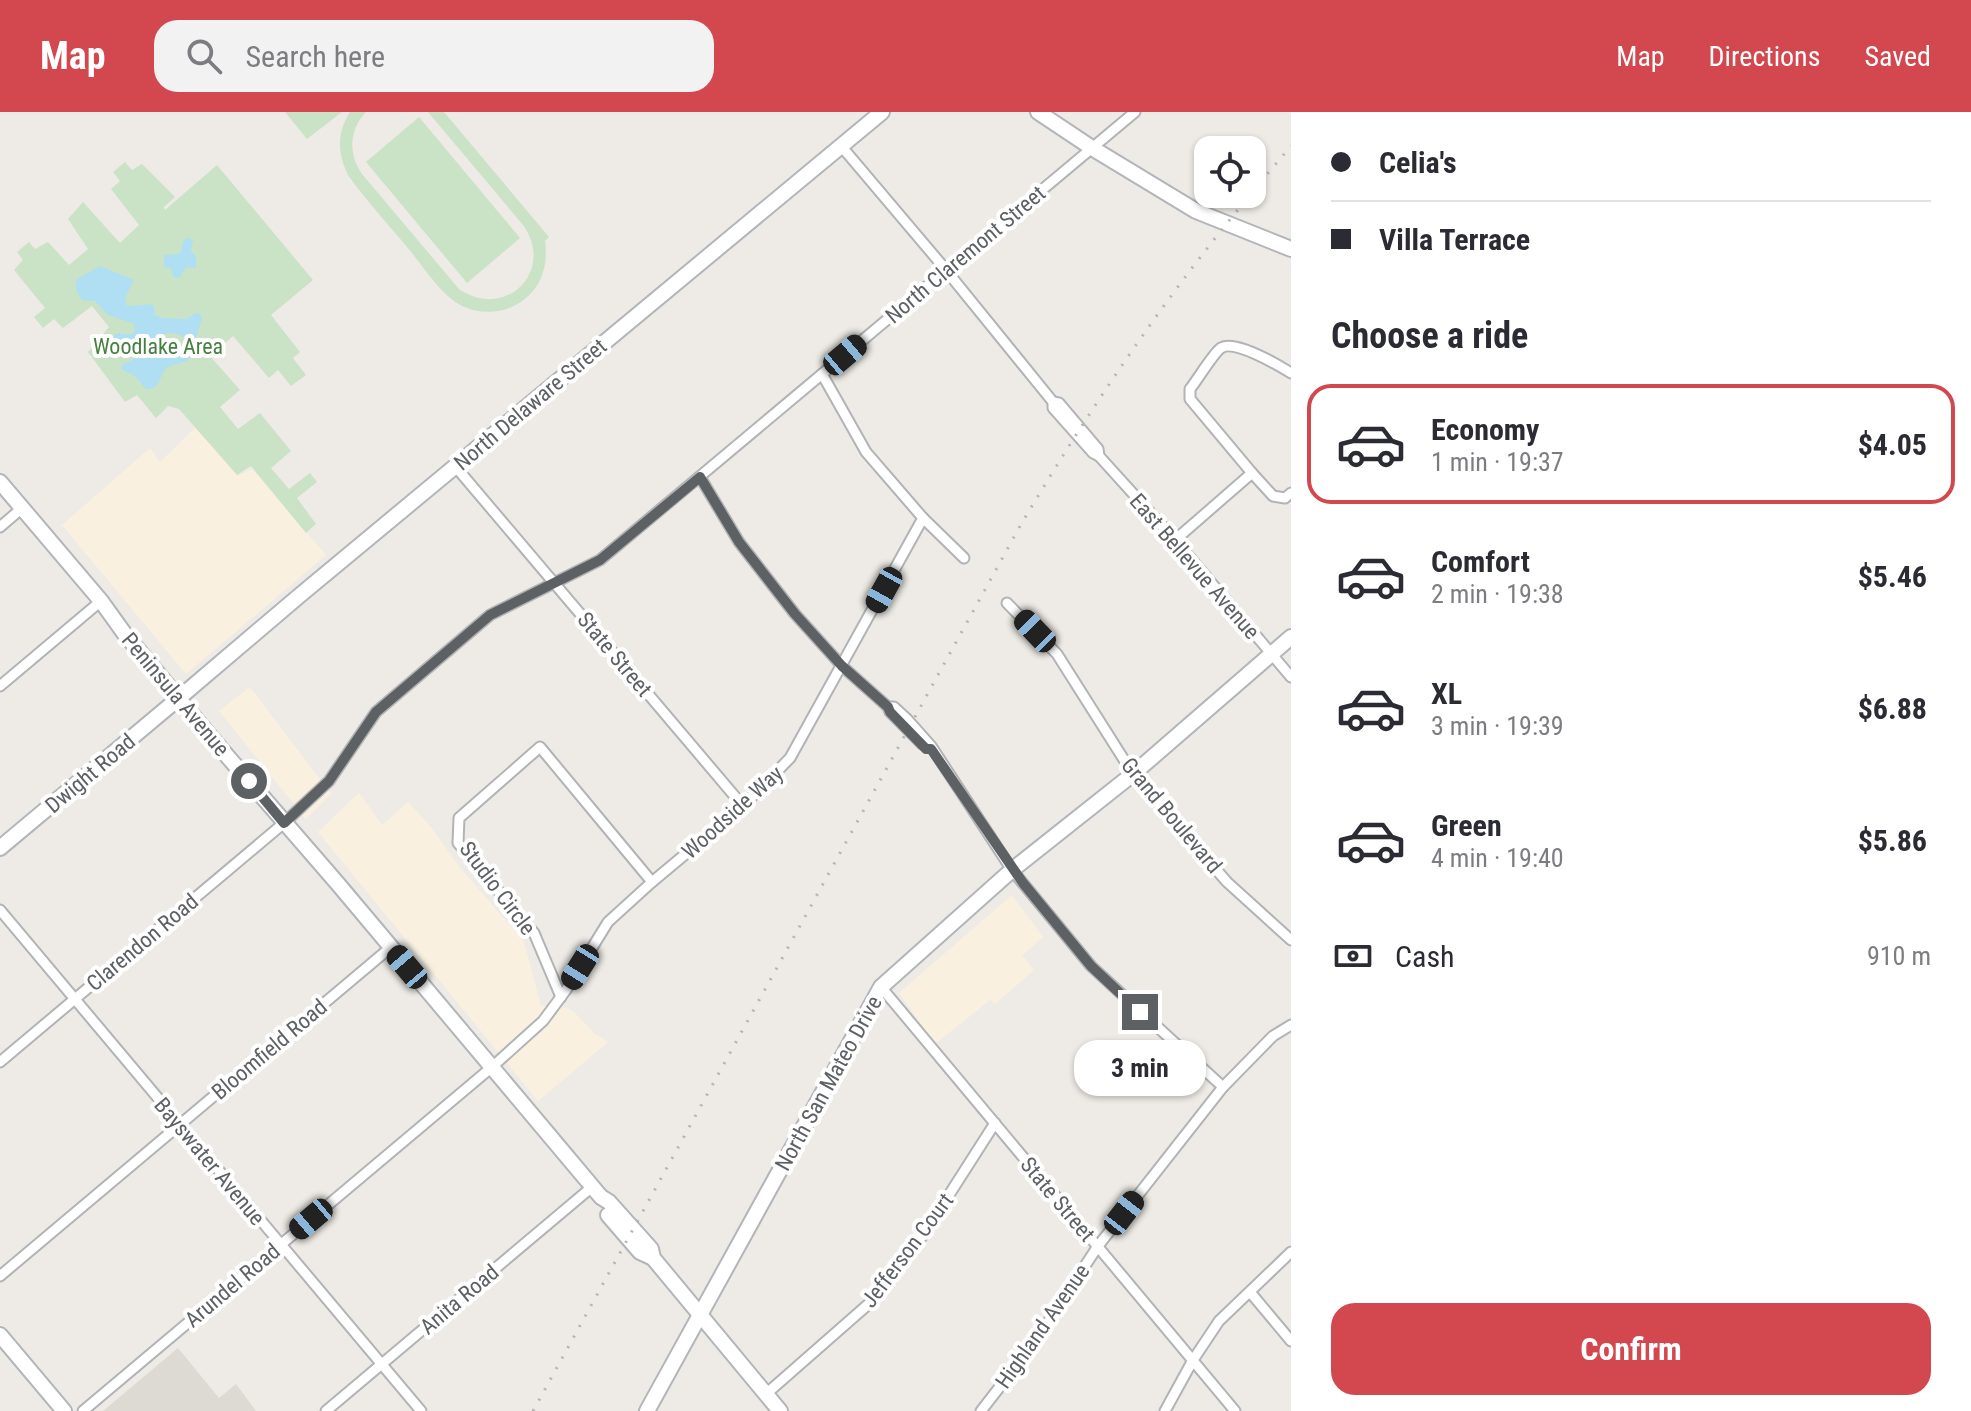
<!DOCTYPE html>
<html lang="en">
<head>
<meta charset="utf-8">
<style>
	:root { --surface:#fff; --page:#f2f2f3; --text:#2b2b33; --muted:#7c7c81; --line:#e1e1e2; --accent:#d3474f }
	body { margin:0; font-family:"Roboto Condensed",sans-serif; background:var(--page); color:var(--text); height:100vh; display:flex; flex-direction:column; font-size:30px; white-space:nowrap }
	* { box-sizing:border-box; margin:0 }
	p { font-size:26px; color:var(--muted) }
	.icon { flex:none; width:44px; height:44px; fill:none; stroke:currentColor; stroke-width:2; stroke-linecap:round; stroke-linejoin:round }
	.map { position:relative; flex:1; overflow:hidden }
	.details { display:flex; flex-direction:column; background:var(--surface); width:680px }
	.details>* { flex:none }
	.guide { display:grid; align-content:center; height:176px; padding:0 40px; background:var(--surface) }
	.fabs { position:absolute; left:1194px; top:24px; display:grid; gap:16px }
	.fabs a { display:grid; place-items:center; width:72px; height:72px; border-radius:16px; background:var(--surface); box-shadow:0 2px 6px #0004; font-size:40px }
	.end { position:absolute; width:36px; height:36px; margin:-18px; border:10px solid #5e6164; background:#fff; box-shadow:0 0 0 4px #fff }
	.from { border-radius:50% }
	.bubble { position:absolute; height:56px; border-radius:24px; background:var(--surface); box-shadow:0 2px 6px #0004; font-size:26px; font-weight:700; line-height:56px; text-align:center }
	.car { position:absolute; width:24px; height:48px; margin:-24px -12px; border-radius:10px; box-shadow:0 0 6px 2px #0007; background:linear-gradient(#222 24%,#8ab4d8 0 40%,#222 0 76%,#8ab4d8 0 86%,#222 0) }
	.guide b { display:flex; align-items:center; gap:28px; height:76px; font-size:30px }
	.guide b+b { border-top:2px solid var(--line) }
	.guide i { width:20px; height:20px; background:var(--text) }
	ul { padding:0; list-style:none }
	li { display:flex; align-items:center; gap:24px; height:120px; margin:0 16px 12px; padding:0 24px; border:4px solid transparent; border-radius:24px }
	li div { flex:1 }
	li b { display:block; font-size:30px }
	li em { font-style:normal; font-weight:700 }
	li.current { border-color:var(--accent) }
	li>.icon { width:72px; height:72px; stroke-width:1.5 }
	h2 { padding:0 40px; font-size:36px; line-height:96px }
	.pay { display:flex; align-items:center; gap:20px; height:88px; padding:0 40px; font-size:30px }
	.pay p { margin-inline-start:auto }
	.cta { display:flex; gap:16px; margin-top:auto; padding:16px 40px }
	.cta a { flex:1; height:92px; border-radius:24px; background:var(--accent); color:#fff; font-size:32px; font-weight:700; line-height:92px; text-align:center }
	header { display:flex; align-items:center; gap:48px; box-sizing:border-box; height:112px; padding:0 40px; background:var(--accent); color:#fff }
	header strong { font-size:38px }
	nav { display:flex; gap:44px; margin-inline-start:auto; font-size:28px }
	.search { width:560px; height:72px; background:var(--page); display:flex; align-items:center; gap:20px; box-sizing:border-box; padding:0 28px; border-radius:24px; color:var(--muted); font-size:30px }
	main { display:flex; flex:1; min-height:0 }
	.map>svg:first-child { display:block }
	.commercial { fill:#faf0df }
	.education { fill:#dddad4 }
	.green { fill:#cae2c6 }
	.water { fill:#b0dff4; fill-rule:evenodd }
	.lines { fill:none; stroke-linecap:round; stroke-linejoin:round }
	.street-casing { stroke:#b1b3b6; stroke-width:13 }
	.secondary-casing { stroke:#b2b5b9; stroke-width:18 }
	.street { stroke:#fff; stroke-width:9 }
	.secondary { stroke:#fff; stroke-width:14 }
	.rail { stroke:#b3b4b4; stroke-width:3; stroke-dasharray:2 10; stroke-linecap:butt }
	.route { stroke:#5e6164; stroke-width:10 }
	.labels { text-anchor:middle; stroke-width:8; stroke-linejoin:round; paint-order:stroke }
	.street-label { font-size:22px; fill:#5e6164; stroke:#fff }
	.park-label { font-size:22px; fill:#468041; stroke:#fff }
</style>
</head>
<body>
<header>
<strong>Map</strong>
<div class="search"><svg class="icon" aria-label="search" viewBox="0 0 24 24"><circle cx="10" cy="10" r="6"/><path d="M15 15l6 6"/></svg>Search here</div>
<nav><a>Map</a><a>Directions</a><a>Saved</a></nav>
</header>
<main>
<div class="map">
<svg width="1291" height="1299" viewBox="0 0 1291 1299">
	<rect width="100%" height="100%" fill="#eeebe6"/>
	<g class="commercial">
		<path d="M197,314L238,364L252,357L326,443L186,562L62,413L150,336L160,350Z"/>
		<path d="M250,575L331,682L306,707L219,599Z"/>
		<path d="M359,681L382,713L408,690L431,715L458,753L524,830L541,894L567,896L575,901L595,922L608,930L538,989L318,720Z"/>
		<path d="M1012,783L1043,825L1022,843L1034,858L995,892L990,888L935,932L899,881Z"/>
	</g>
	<path class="education" d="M178,1236L219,1286L236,1272L256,1299H103Z"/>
	<g class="green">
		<path d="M285,0H342L307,27Z"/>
		<path d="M350,0H366C349,18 348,42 362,62L459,177C505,209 556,159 523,113L428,0H444L549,125L545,129C548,151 543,172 526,186C509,201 483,204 462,194C441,183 426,158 411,140C390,114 367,90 348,63C337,41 337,20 350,0Z"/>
		<path d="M419,5L520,126L467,171L366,50Z"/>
		<path d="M125,50L132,58L142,52L175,85L164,95L165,98L217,53L313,168L271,203L300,240L293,246L306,263L291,274L278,258L269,266L233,224L210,244L240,278L220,295L238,317L260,301L291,339L271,356L289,377L310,361L317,370L297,386L316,412L306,421L251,354L237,363L179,297L168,294L156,306L137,283L125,290L88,240L109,215L92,194L63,216L54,207L43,216L34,205L45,196L14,158L23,148L17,140L29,130L35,137L48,130L69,153L88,137L68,107L83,90L120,131L139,113L111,77L120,69L113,60Z"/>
	</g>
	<g class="water">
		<path d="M189,126L193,129L191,139L196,144V156L186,155L180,165L176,166L173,164L171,156L164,155V143L179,142L181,139L184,127Z"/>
		<path d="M100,154L134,168L125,186L127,194L153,192L155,203L163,206L187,207L196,201L200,202L202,206L190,246L187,249L167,255C159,263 161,278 146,277L136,265L121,257L122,253L138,245L140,238L136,232C128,234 117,234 113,226L115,222C122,220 127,224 134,221L135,213L132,211L108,203L95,189L83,188C77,183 74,174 77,167ZM172,221L185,225L188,230L185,240H160L157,237L159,226L164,222Z"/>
	</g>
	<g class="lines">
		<g class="street-casing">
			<g id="street">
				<path d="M842,35L941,152L1053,290V296L1093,341L1099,344L1175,428L1291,565"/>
				<path d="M1291,261C1278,253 1234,227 1221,236C1214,240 1196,270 1190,277V287L1252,361L1273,384L1285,386L1291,381"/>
				<path d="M822,262L866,340L923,406L964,446"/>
				<path d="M1053,290L1059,291L1098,337L1099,344"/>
				<path d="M455,354L743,694"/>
				<path d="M700,365L739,430L795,502L842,554L888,595L890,600L922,632"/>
				<path d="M0,415L22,396"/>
				<path d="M1175,428L1252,361"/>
				<path d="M1007,491L1057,542L1133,662L1227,770L1291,828"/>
				<path d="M0,574L101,489"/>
				<path d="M888,595H894L907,607L931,634L1012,758L1091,854L1223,975"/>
				<path d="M0,798L421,1299"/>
				<path d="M881,875L1235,1299"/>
				<path d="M561,885L534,821L458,731L459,706L540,635L652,770"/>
				<path d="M0,950L284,711L329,669L376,600L490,503L600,448L1135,0"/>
				<path d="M0,1164L391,835"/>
				<path d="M1250,1180L1291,1229"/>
				<path d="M766,1282L872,1189L924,1122L995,1011"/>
				<path d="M83,1299L492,955L543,909L566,878L608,810L652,770L743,694L790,646L923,406"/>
				<path d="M326,1299L592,1075"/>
				<path d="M981,1299L1037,1227L1098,1134L1223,975L1273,924L1291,913"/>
				<path d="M1165,1299L1193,1248L1219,1209L1291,1140"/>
			</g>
		</g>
		<g class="secondary-casing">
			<g id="secondary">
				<path d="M1038,0L1092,36L1196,99L1291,137"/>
				<path d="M0,370L101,489L124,521L209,623L338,772L601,1085L609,1090L651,1137L653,1146L780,1299"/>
				<path d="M0,736L179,586L299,484L882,0"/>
				<path d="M608,1103L640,1140L653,1146"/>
				<path d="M0,1223L64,1299"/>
				<path d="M647,1299L881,875L1012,758L1133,662L1291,525"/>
			</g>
		</g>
		<use href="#street" class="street"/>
		<use href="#secondary" class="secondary"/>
		<g class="rail">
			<path d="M1252,80L1291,34"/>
			<path d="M533,1299L1020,414C1089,298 1164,186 1251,82"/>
		</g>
	</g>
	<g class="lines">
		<path class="route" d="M249,669L284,711L329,669L376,600L490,503L600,448L700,365L739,430L795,502L842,554L888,595L890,600L926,637H931L1023,771L1091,854L1140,900"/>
	</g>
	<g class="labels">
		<g class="street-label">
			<text transform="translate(965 142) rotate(-40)" y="8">North Claremont Street</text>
			<text transform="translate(530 292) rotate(-40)" y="8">North Delaware Street</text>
			<text transform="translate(1195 454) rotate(49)" y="8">East Bellevue Avenue</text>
			<text transform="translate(615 542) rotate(50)" y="8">State Street</text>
			<text transform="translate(176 582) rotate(50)" y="8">Peninsula Avenue</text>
			<text transform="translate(90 661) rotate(-40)" y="8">Dwight Road</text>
			<text transform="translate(732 700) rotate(-42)" y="8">Woodside Way</text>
			<text transform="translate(1172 703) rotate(50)" y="8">Grand Boulevard</text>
			<text transform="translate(498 776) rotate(53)" y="8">Studio Circle</text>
			<text transform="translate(142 830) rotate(-40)" y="8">Clarendon Road</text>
			<text transform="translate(269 937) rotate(-40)" y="8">Bloomfield Road</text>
			<text transform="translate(828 971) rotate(-61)" y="8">North San Mateo Drive</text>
			<text transform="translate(210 1049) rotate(50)" y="8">Bayswater Avenue</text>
			<text transform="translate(1058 1087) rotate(50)" y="8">State Street</text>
			<text transform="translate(907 1138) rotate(-53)" y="8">Jefferson Court</text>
			<text transform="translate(232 1173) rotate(-40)" y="8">Arundel Road</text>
			<text transform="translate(459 1187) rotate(-40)" y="8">Anita Road</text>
			<text transform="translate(1042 1214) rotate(-55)" y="8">Highland Avenue</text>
		</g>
		<g class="park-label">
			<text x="158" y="242">Woodlake Area</text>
		</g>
	</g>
</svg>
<div class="fabs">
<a><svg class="icon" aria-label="locate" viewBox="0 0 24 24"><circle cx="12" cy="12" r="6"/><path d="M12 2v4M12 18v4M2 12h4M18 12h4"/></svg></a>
</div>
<i class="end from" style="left:249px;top:669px"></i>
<i class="end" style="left:1140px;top:900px"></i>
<div class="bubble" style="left:1074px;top:928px;width:132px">3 min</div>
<i class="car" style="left:845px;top:243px;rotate:50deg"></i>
<i class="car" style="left:884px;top:478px;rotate:209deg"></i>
<i class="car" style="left:1035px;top:519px;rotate:316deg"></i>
<i class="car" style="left:407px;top:855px;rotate:320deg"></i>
<i class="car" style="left:580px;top:855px;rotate:212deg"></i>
<i class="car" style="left:1124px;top:1101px;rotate:38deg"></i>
<i class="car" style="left:311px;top:1107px;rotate:230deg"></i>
</div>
<section class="details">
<div class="guide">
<b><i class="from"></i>Celia's</b>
<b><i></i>Villa Terrace</b>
</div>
<h2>Choose a ride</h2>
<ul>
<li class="current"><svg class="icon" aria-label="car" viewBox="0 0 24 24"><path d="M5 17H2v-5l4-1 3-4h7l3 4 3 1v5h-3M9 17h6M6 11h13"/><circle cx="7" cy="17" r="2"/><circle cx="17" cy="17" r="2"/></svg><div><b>Economy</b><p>1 min · 19:37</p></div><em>$4.05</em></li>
<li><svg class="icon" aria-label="car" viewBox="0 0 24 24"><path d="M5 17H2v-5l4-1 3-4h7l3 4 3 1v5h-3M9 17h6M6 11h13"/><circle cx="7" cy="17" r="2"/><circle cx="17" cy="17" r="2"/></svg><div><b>Comfort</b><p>2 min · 19:38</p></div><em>$5.46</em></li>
<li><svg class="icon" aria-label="car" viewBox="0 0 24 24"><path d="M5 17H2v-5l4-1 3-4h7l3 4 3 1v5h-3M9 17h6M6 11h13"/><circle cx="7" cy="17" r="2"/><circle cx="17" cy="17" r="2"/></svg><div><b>XL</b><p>3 min · 19:39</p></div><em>$6.88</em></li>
<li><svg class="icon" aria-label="car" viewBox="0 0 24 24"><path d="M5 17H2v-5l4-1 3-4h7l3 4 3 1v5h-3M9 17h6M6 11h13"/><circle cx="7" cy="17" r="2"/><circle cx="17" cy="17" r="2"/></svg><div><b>Green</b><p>4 min · 19:40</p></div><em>$5.86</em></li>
</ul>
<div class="pay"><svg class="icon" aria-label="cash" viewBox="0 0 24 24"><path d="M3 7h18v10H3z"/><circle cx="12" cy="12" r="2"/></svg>Cash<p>910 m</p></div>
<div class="cta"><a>Confirm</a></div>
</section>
</main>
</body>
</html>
